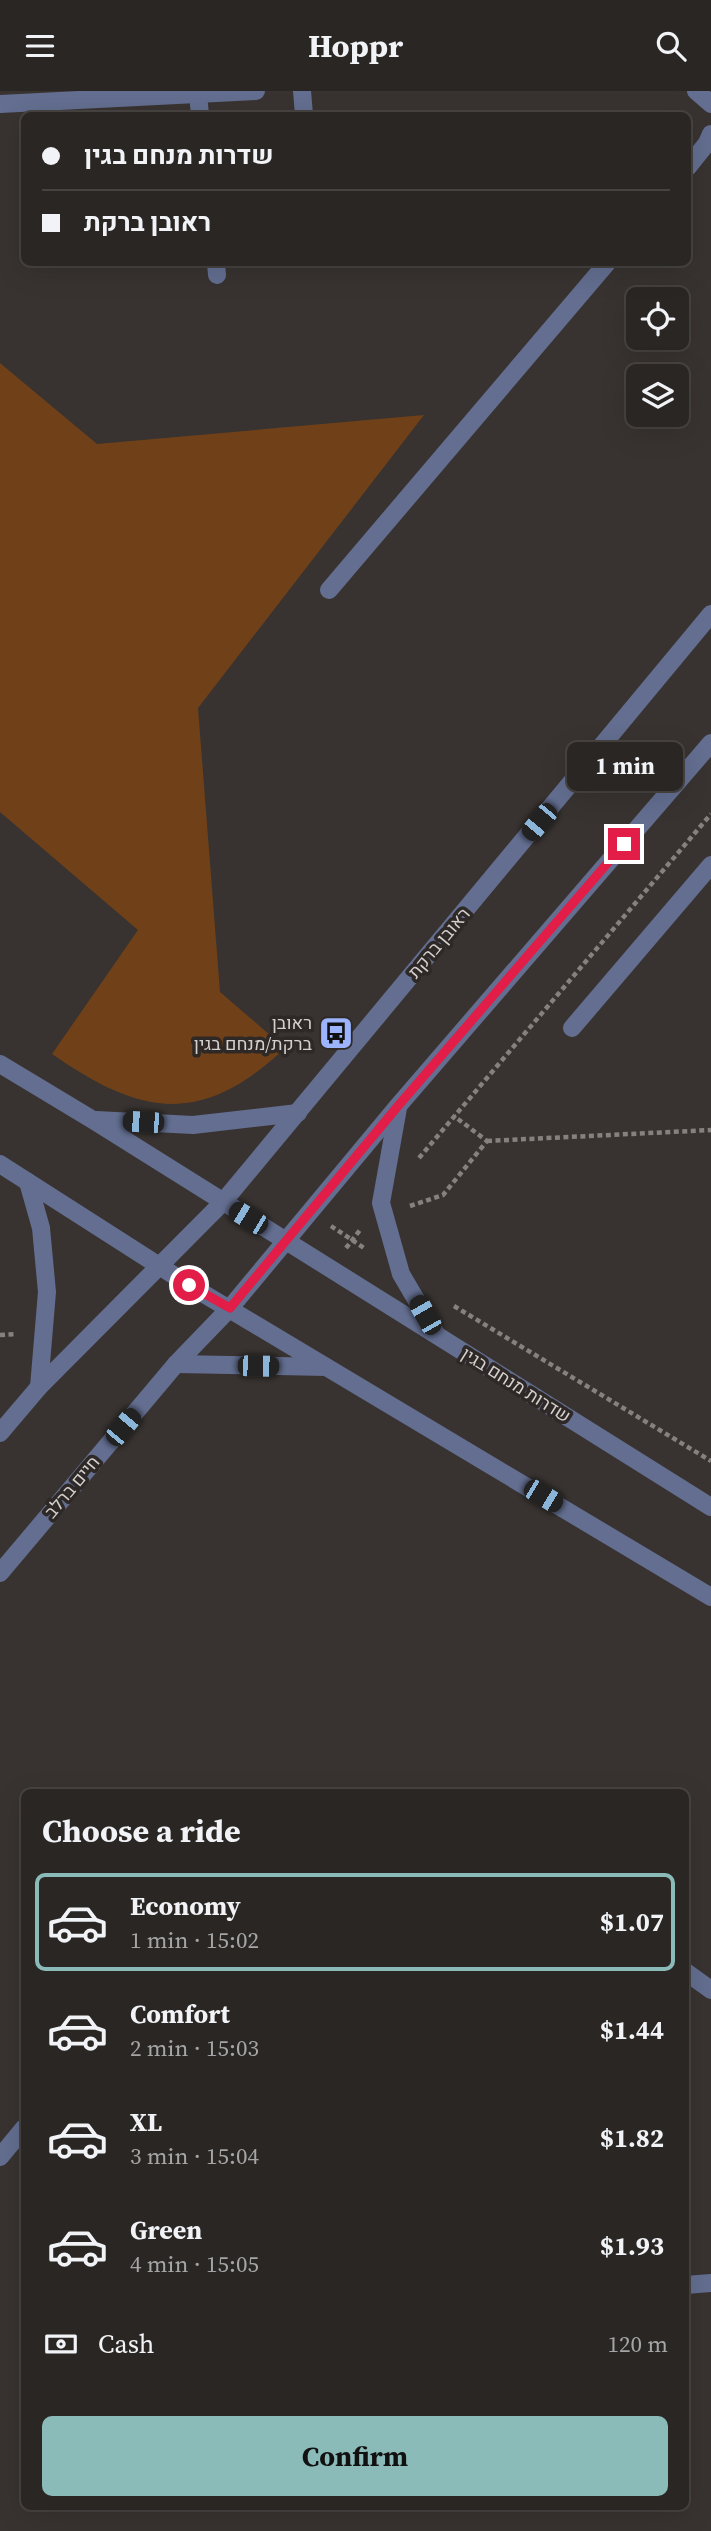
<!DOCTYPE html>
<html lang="en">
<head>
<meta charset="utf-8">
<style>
	:root { --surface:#2a2624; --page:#363231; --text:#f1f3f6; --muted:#a5a5a6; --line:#464341; --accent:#8bbbb9 }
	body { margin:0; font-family:"Source Serif 4",Heebo,serif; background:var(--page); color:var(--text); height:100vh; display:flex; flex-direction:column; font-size:26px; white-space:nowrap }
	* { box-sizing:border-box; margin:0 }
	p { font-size:23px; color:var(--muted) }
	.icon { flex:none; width:38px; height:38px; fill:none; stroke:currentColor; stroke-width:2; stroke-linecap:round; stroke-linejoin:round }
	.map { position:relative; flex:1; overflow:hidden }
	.drawer { position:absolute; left:21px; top:1698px; width:668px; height:721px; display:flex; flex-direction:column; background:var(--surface); border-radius:10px; box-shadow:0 7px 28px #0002,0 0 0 2px var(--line) }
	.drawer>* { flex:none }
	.guide { position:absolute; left:21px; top:21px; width:670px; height:154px; border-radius:10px; box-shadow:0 7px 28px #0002,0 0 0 2px var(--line); display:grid; align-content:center; height:154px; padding:0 21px; background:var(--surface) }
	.fabs { position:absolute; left:626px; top:196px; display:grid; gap:14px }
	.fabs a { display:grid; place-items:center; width:63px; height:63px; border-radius:10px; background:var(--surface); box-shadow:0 7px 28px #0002,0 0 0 2px var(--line); font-size:35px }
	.end { position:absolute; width:32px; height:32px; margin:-16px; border:9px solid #e11d48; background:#fff; box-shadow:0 0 0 4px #fff }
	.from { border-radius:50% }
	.bubble { position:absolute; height:49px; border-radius:10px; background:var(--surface); box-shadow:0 7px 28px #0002,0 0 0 2px var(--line); font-size:23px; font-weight:700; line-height:49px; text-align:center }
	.car { position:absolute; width:21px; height:42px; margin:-21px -10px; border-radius:9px; box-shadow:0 0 5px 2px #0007; background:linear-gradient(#222 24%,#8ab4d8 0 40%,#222 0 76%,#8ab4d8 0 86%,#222 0) }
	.guide b { display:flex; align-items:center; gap:24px; height:66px; font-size:26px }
	.guide b+b { border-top:2px solid var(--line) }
	.guide i { width:18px; height:18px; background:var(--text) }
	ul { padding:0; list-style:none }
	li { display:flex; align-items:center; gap:21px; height:98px; margin:0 14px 10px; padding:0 7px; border:4px solid transparent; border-radius:10px }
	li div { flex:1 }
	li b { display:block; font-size:26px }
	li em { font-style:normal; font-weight:700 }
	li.on { border-color:var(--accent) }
	li>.icon { width:63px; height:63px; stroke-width:1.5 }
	h2 { padding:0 21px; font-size:32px; line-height:84px }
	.pay { display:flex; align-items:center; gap:18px; height:77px; padding:0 21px; font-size:26px }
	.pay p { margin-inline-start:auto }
	.primary-button { display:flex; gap:14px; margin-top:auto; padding:14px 21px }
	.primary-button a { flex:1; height:80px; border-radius:10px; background:var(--accent); color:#111; font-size:28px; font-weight:700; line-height:80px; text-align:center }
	header { display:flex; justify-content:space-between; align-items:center; height:91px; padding:0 21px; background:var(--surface); font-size:32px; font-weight:700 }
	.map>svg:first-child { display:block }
	.green { fill:#704118 }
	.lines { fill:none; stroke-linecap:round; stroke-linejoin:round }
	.path { stroke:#86817f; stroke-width:4.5; stroke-dasharray:5 3.5; stroke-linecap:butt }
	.minor { stroke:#636e90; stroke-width:18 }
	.route { stroke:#e11d48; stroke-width:9 }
	.labels { text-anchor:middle; stroke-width:7; stroke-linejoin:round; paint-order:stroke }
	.street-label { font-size:18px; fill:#d4d0ce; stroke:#2e2926 }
	.poi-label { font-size:18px; fill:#d4d0ce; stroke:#2e2926; text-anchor:end }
</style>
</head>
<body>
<header><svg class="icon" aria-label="menu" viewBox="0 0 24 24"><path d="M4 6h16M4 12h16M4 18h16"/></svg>Hoppr<svg class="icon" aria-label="search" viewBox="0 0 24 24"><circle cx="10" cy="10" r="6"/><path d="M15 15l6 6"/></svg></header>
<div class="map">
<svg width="711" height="2440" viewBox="0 0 711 2440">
	<rect width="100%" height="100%" fill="#383330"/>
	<path class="green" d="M0,272L97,353L424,324L198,617L220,901L285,957C202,1036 141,1025 52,963L138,839L0,721Z"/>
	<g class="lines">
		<g class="path">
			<path d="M487,1050L711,1039"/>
			<path d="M419,1067L711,723"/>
			<path d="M410,1115L443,1104L487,1050L454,1025"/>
			<path d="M331,1135L364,1157"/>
			<path d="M346,1157L360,1139"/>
			<path d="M454,1215L711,1370"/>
			<path d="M0,1244L17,1243"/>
		</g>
		<g class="minor">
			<path d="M302,0L304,24"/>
			<path d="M696,0L711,13"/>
			<path d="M198,3L200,24"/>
			<path d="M0,13L256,0"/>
			<path d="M688,76L707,52L711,43"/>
			<path d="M216,172L217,184"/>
			<path d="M329,499L607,172"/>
			<path d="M572,937L711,774"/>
			<path d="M0,973L93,1029L711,1416"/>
			<path d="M398,1017L381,1112L401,1183L435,1241"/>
			<path d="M96,1029L193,1034L298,1022"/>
			<path d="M0,1073L189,1194L711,1506"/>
			<path d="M28,1091L41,1137L47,1201L39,1296"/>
			<path d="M176,1273L326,1276"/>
			<path d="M0,1342L39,1296L223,1111L711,523"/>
			<path d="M0,1482L176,1273L230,1217L398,1015L711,652"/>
			<path d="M686,1881L711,1899"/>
			<path d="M0,2066L24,2037"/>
			<path d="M686,2194L711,2192"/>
		</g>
	</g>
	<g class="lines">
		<path class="route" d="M189,1194L230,1217L398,1015L624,753"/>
	</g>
	<defs>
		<g id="bus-square" transform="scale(1.75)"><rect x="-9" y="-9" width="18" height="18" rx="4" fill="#9cb4fd" stroke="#2e2926"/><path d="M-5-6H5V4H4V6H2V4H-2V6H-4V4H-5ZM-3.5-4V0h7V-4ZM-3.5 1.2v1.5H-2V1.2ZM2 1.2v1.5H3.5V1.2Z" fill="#111"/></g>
	</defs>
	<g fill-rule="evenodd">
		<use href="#bus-square" x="336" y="942"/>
	</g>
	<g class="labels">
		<g class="street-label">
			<text transform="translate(439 852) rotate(-50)" y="6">ראובן ברקת</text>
			<text transform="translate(516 1294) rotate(32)" y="6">שדרות מנחם בגין</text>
			<text transform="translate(72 1396) rotate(-50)" y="6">חיים ברלב</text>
		</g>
		<g class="poi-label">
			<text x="312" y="938">ראובן<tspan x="312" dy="21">ברקת/מנחם בגין</tspan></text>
		</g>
	</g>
</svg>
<div class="fabs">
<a><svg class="icon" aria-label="locate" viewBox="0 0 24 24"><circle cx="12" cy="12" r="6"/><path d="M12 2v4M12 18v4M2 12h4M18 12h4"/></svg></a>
<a><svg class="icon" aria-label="layers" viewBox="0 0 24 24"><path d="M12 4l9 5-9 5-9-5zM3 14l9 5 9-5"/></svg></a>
</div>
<i class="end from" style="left:189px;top:1194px"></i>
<i class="end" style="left:624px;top:753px"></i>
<div class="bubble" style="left:567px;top:651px;width:116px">1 min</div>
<i class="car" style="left:539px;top:731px;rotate:220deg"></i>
<i class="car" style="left:143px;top:1031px;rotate:273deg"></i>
<i class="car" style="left:248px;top:1127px;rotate:301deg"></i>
<i class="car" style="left:425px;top:1224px;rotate:330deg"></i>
<i class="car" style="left:258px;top:1275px;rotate:91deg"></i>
<i class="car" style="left:123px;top:1336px;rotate:40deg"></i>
<i class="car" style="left:543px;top:1405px;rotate:121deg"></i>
<div class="guide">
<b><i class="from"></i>שדרות מנחם בגין</b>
<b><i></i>ראובן ברקת</b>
</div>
<section class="drawer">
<h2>Choose a ride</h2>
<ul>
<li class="on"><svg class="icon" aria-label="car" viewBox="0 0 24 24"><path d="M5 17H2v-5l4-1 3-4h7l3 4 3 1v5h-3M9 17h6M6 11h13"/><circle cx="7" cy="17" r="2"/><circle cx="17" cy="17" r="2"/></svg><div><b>Economy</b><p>1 min · 15:02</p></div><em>$1.07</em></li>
<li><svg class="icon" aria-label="car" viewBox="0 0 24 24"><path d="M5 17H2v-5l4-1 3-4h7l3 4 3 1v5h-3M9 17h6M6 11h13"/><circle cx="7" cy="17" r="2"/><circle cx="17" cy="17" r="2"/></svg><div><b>Comfort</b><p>2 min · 15:03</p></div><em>$1.44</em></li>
<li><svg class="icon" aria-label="car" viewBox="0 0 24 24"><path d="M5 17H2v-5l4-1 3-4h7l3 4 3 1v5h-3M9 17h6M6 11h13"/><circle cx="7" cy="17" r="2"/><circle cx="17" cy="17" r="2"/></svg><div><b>XL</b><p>3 min · 15:04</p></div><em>$1.82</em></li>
<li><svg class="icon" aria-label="car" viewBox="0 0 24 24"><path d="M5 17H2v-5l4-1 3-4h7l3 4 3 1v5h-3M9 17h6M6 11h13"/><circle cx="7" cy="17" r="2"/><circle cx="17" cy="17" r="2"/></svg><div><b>Green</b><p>4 min · 15:05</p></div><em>$1.93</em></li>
</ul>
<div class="pay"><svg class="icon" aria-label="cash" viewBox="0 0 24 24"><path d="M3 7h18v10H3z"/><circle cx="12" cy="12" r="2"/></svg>Cash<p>120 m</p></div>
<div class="primary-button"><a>Confirm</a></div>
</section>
</div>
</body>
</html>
